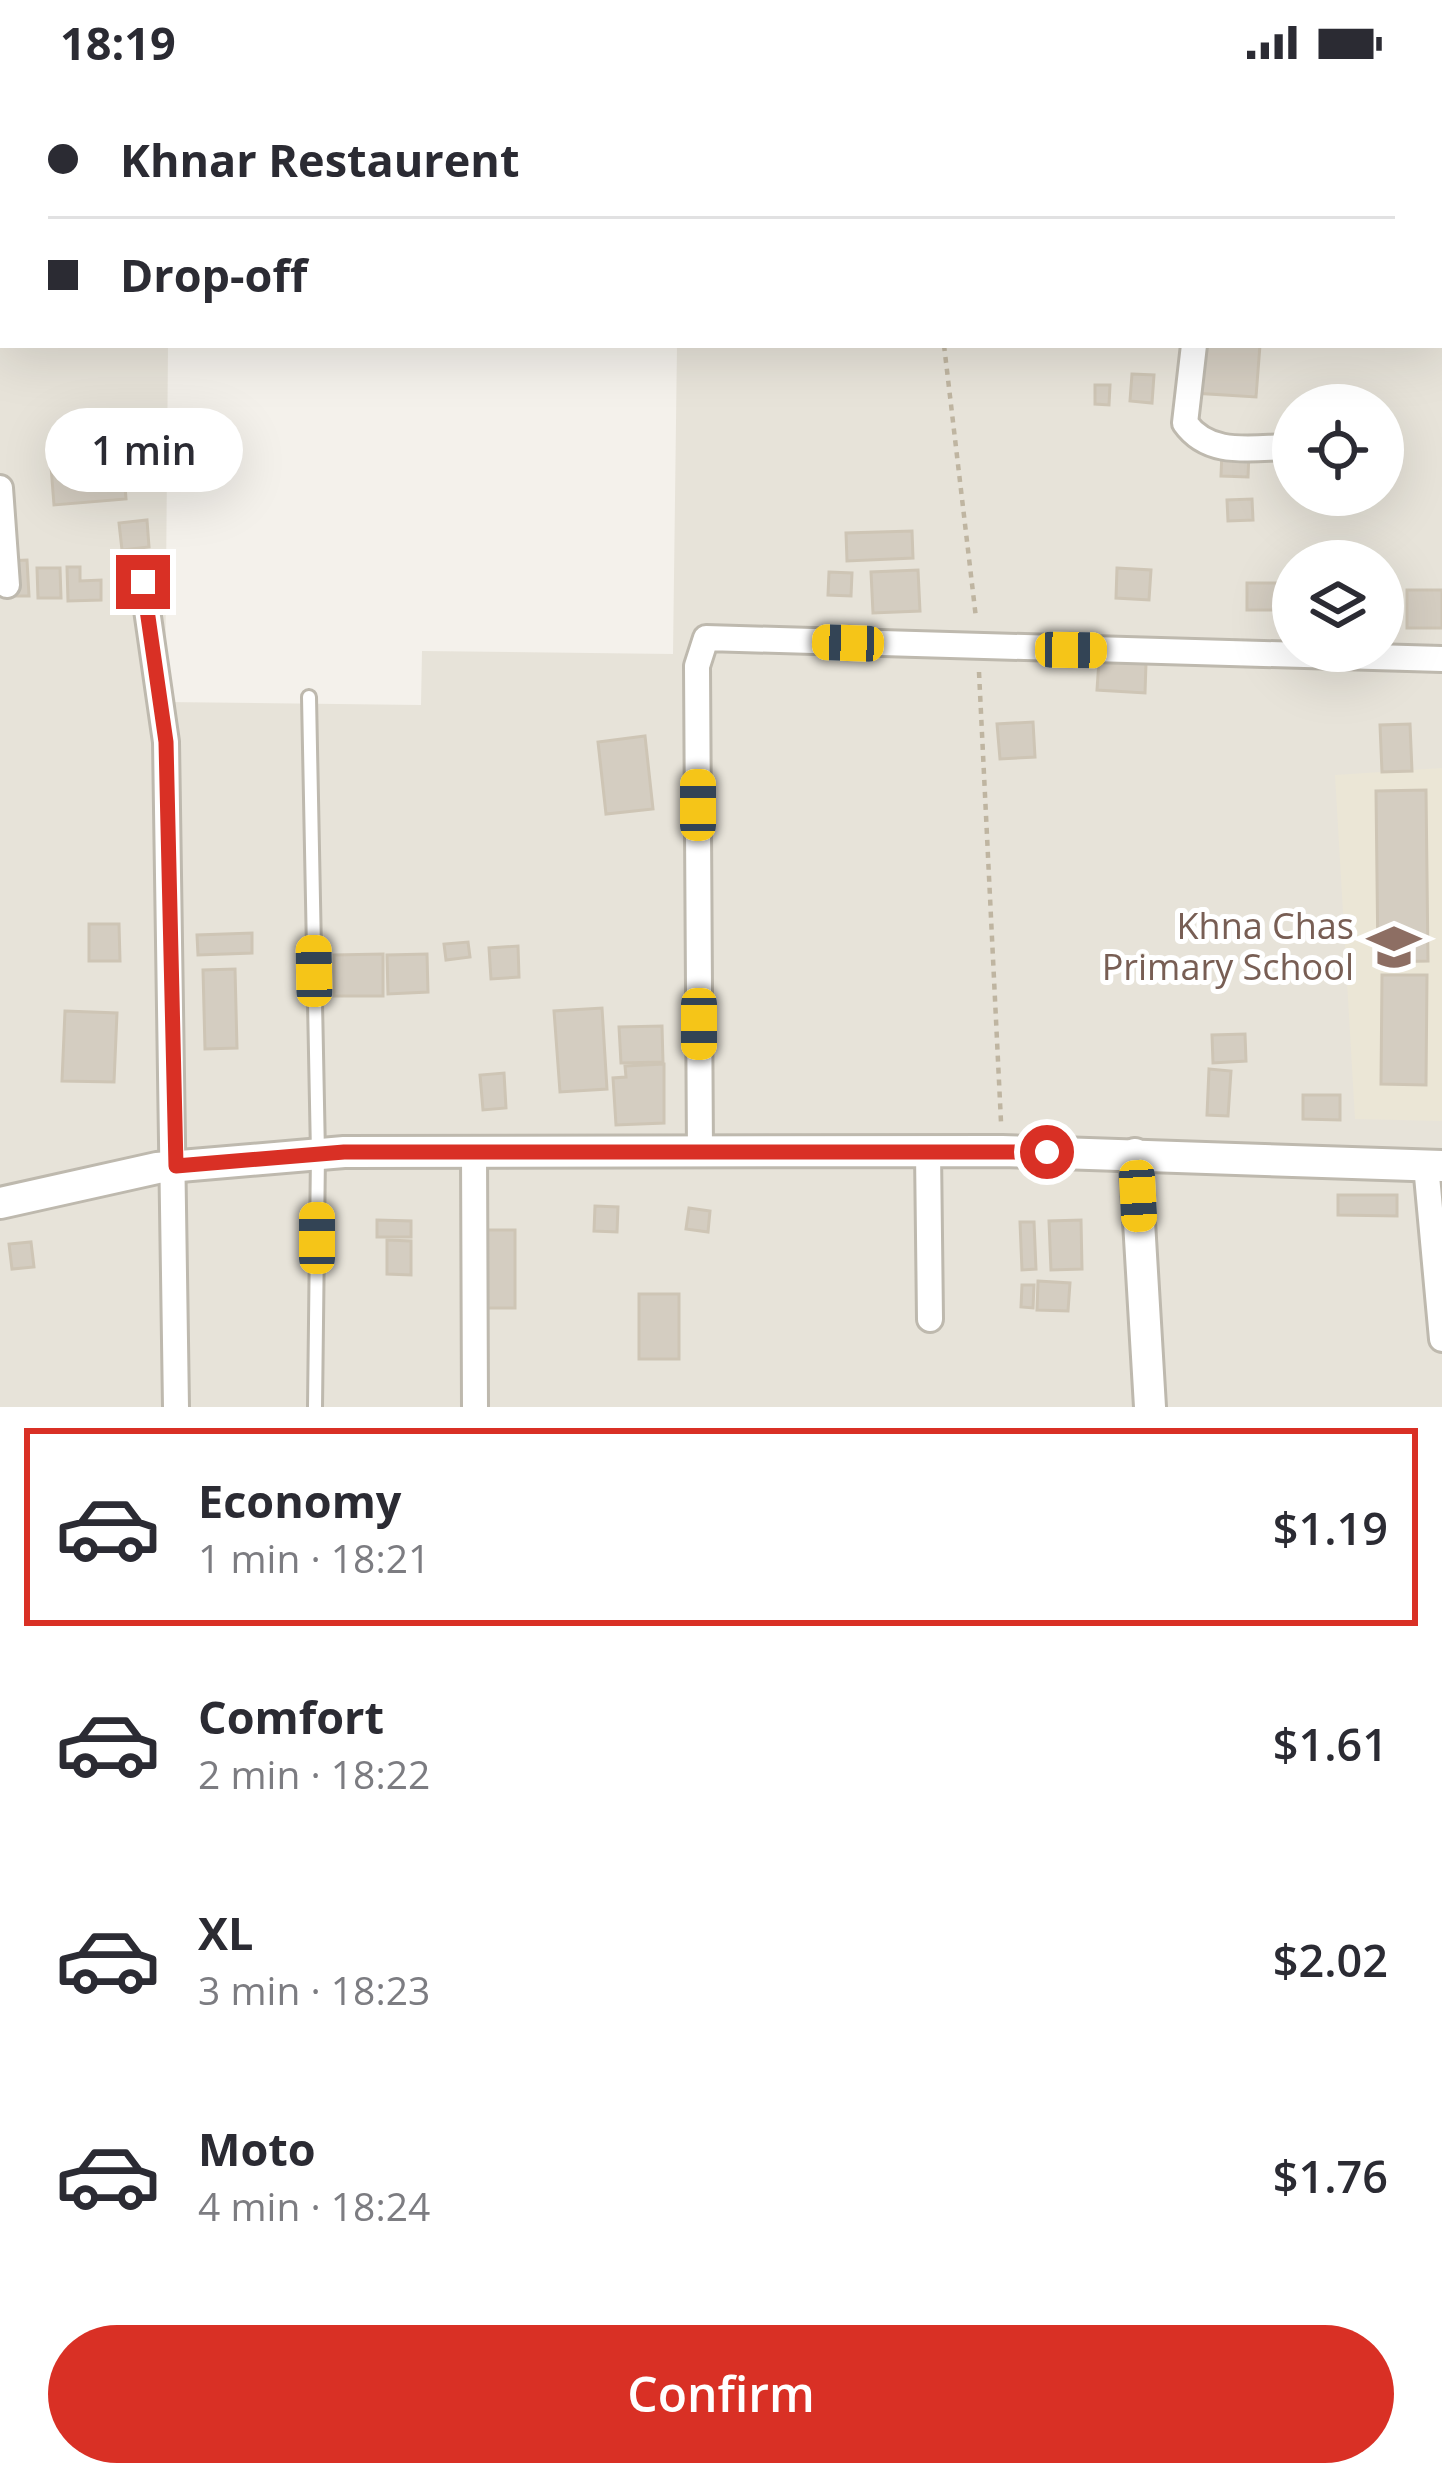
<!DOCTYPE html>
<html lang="en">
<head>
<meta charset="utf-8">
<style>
	:root { --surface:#fff; --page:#f7f7f7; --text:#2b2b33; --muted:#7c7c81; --line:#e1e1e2; --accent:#d93025 }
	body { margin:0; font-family:"Open Sans",sans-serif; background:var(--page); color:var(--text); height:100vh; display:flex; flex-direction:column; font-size:45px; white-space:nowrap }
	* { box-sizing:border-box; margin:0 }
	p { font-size:39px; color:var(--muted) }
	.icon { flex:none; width:66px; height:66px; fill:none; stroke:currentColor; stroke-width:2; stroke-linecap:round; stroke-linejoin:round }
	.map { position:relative; height:1323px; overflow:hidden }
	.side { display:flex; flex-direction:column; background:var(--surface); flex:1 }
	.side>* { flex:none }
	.top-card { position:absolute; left:0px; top:0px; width:1443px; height:264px; box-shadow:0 12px 48px #0002; display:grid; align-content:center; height:264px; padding:0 48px; background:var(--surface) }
	.fabs { position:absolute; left:1272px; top:300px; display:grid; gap:24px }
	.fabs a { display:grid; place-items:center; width:132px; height:132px; border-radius:50%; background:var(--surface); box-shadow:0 12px 48px #0002; font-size:60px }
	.end { position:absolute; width:54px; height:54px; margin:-27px; border:15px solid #d93025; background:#fff; box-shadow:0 0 0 6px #fff }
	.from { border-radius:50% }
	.bubble { position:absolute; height:84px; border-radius:42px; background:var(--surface); box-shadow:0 12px 48px #0002; font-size:39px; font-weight:600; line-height:84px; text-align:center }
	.car { position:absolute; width:36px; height:72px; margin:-36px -18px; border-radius:15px; box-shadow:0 0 9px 3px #0007; background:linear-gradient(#f5c518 24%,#345 0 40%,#f5c518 0 76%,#345 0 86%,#f5c518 0) }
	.top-card b { display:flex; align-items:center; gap:42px; height:114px; font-size:45px }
	.top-card b+b { border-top:3px solid var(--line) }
	.top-card i { width:30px; height:30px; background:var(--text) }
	ul { padding:21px 0 0; list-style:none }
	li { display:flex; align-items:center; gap:36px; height:198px; margin:0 24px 18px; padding:0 24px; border:6px solid transparent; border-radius:0px }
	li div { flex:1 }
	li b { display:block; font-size:45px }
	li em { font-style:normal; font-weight:600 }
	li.current { border-color:var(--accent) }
	li>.icon { width:108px; height:108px; stroke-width:1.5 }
	.primary-button { display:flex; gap:24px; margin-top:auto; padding:24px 48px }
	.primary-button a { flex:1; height:138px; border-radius:72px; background:var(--accent); color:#fff; font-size:48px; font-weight:600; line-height:138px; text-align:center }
	.status { display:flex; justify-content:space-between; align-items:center; height:84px; padding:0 60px; background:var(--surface); direction:ltr }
	.status svg { height:33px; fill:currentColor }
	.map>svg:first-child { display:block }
	.residential { fill:#e7e3d9; fill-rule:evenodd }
	.education { fill:#ebe6d6 }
	.building { fill:#d4cdc1; stroke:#cec5b5; stroke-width:3 }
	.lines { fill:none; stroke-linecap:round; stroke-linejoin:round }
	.service-casing { stroke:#beb9ae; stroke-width:18 }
	.minor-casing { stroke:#beb9ae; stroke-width:30 }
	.tertiary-casing { stroke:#beb9ae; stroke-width:36 }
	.path { stroke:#bfb5a1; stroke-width:4.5; stroke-dasharray:6 6; stroke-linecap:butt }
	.service { stroke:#fff; stroke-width:12 }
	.minor { stroke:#fff; stroke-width:24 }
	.tertiary { stroke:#fff; stroke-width:30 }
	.route { stroke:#d93025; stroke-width:15 }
	.labels { text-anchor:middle; stroke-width:10; stroke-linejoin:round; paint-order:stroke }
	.education-label { font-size:36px; fill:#785e54; stroke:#fff; text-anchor:end }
</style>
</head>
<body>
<div class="status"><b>18:19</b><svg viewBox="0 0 49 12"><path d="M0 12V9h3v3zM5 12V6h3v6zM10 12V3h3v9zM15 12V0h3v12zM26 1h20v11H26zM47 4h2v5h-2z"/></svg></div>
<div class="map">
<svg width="1442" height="1323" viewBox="0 0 1442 1323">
	<rect width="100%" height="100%" fill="#f4f1eb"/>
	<path class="residential" d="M0,0H1442V1323H0ZM3,3H1440V261H677L673,570L422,567L421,621L165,618L168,261H3ZM1293,321H1383V411H1293ZM1293,477H1383V567H1293Z"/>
	<path class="education" d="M1442,684V1037L1355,1035L1335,691Z"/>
	<g class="building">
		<path d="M540,0H589V3H541Z"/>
		<path d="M1196,261H1260L1256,313L1193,309Z"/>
		<path d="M1132,290L1154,291L1152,319L1130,317Z"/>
		<path d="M1095,301H1110L1109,321L1095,320Z"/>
		<path d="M122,363L126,415L54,421L50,369Z"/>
		<path d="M1222,367L1249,369L1248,393L1221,392Z"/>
		<path d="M1252,415L1253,436L1228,437L1227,416Z"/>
		<path d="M147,436L149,463L122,466L119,439Z"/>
		<path d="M912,447L913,474L847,477L846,449Z"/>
		<path d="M1323,471L1358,473V477H1323Z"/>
		<path d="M27,476L29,512H7L6,477Z"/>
		<path d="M67,483H80V497L101,496V516L68,517Z"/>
		<path d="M37,484H60L61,514H38Z"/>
		<path d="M1117,484L1151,486L1149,516L1116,514Z"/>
		<path d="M918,486L920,527L873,529L871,488Z"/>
		<path d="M829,488L852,489L851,512L828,511Z"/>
		<rect x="1247" y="499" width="38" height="27"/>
		<rect x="1407" y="506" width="35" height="38"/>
		<path d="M1099,576L1146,579L1145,609L1097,606Z"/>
		<path d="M1033,638L1035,673L1000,675L997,640Z"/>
		<path d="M1410,640L1412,687L1382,688L1380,641Z"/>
		<path d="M645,652L653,725L606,730L598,658Z"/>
		<path d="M1426,706L1428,877L1378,878L1376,707Z"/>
		<path d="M89,840H119L120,877H89Z"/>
		<path d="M252,849V869L198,871L197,851Z"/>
		<path d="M468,858L470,873L446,876L444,860Z"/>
		<path d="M518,862L519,893L491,895L489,864Z"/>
		<path d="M383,870V912H334V871Z"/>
		<path d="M427,870L428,908L388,910L387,871Z"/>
		<path d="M235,885L237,964L205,965L203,886Z"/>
		<path d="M1382,891H1427L1426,1001L1381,1000Z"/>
		<path d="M602,924L607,1005L560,1008L554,927Z"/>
		<path d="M65,927L117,929L114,998L62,997Z"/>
		<path d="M662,942L663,978L621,979L619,943Z"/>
		<path d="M1245,950L1246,977L1213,979L1212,951Z"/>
		<path d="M664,980V1039L616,1041L613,994L626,993L625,982Z"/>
		<path d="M1209,985L1231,987L1228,1032L1207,1031Z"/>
		<path d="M504,989L506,1024L483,1026L480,991Z"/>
		<path d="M1303,1011H1340V1036L1303,1035Z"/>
		<path d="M1338,1111H1397V1132L1338,1131Z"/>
		<path d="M595,1122L618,1123L617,1148L594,1147Z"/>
		<path d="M689,1124L710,1127L708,1148L686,1145Z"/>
		<path d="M377,1136L411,1137V1153H377Z"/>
		<path d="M1081,1136L1082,1185L1051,1186L1049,1137Z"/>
		<path d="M1020,1138H1034L1036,1185L1022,1186Z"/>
		<path d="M482,1146H515V1224H481Z"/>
		<path d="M387,1156L411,1157V1191L387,1190Z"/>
		<path d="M31,1158L34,1183L12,1185L9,1160Z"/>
		<path d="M1038,1197L1070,1199L1068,1227L1037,1226Z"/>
		<path d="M1022,1201H1034L1033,1224L1021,1223Z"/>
		<rect x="639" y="1210" width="40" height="65"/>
	</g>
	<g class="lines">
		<g class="service-casing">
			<path id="service" d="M309,613L318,1070L315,1323"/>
		</g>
		<g class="minor-casing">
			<g id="minor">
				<path d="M255,0L256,3"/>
				<path d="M1306,3V0"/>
				<path d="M1425,3L1426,0"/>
				<path d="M0,88L3,89"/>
				<path d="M1440,167H1442"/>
				<path d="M1194,261L1185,339C1210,374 1253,363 1293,363"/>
				<path d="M0,404L7,501"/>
				<path d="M143,498L166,658L176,1323"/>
				<path d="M474,1068L475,1323"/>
				<path d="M700,1068L697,582L706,554L1442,575"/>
				<path d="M928,1068L930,1235"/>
				<path d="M1426,1081L1442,1255"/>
			</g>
		</g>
		<g class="tertiary-casing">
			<g id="tertiary">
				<path d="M1135,1070L1150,1323"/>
				<path d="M0,1119L157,1084L344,1068L1002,1067L1442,1082"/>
			</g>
		</g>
		<g class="path">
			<path d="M901,0L902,3"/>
			<path d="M944,261L976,534"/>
			<path d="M979,588L1001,1038"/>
		</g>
		<use href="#service" class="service"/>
		<use href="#minor" class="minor"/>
		<use href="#tertiary" class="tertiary"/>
	</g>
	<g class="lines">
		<path class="route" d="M143,498L166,658L176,1082L344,1068H1047"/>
	</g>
	<defs>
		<g id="school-bare" transform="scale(4.14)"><path d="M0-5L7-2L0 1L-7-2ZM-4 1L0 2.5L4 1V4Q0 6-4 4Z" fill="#8d6e63" stroke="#fff" stroke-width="2.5" paint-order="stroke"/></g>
	</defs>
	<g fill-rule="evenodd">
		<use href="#school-bare" x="1394" y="863"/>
	</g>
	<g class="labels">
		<g class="education-label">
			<text x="1354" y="855">Khna Chas<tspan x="1354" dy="41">Primary School</tspan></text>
		</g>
	</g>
</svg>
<div class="fabs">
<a><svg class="icon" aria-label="locate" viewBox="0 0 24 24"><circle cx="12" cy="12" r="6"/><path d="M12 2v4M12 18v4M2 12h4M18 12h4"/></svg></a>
<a><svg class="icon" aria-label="layers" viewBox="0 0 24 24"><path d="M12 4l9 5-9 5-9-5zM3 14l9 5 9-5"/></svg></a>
</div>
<i class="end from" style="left:1047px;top:1068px"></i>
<i class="end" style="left:143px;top:498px"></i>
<div class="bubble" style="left:45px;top:324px;width:198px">1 min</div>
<i class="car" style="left:848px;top:559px;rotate:272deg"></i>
<i class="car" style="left:1071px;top:566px;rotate:91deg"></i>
<i class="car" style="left:698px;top:721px;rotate:0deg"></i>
<i class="car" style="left:314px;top:887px;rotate:359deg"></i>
<i class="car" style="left:699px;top:940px;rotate:180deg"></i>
<i class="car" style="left:1138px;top:1112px;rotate:177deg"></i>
<i class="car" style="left:317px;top:1154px;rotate:0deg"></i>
<div class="top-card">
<b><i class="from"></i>Khnar Restaurent</b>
<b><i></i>Drop-off</b>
</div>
</div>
<section class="side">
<ul>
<li class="current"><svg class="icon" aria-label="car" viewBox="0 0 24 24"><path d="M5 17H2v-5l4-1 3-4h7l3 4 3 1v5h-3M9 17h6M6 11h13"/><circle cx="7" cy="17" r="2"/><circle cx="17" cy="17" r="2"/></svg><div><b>Economy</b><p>1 min · 18:21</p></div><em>$1.19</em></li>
<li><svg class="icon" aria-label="car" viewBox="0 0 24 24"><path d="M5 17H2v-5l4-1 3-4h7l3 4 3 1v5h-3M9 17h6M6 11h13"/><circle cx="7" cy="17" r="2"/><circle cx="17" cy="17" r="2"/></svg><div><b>Comfort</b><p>2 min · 18:22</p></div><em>$1.61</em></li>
<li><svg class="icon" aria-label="car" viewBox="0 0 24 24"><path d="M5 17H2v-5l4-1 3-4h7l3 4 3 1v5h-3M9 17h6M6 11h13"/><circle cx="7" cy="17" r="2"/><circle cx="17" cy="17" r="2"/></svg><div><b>XL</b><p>3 min · 18:23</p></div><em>$2.02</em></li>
<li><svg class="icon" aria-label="car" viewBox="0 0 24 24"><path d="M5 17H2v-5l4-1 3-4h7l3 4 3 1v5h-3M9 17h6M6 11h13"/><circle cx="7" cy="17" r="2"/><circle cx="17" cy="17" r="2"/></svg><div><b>Moto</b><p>4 min · 18:24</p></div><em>$1.76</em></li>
</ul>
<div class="primary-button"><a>Confirm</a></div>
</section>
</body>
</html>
